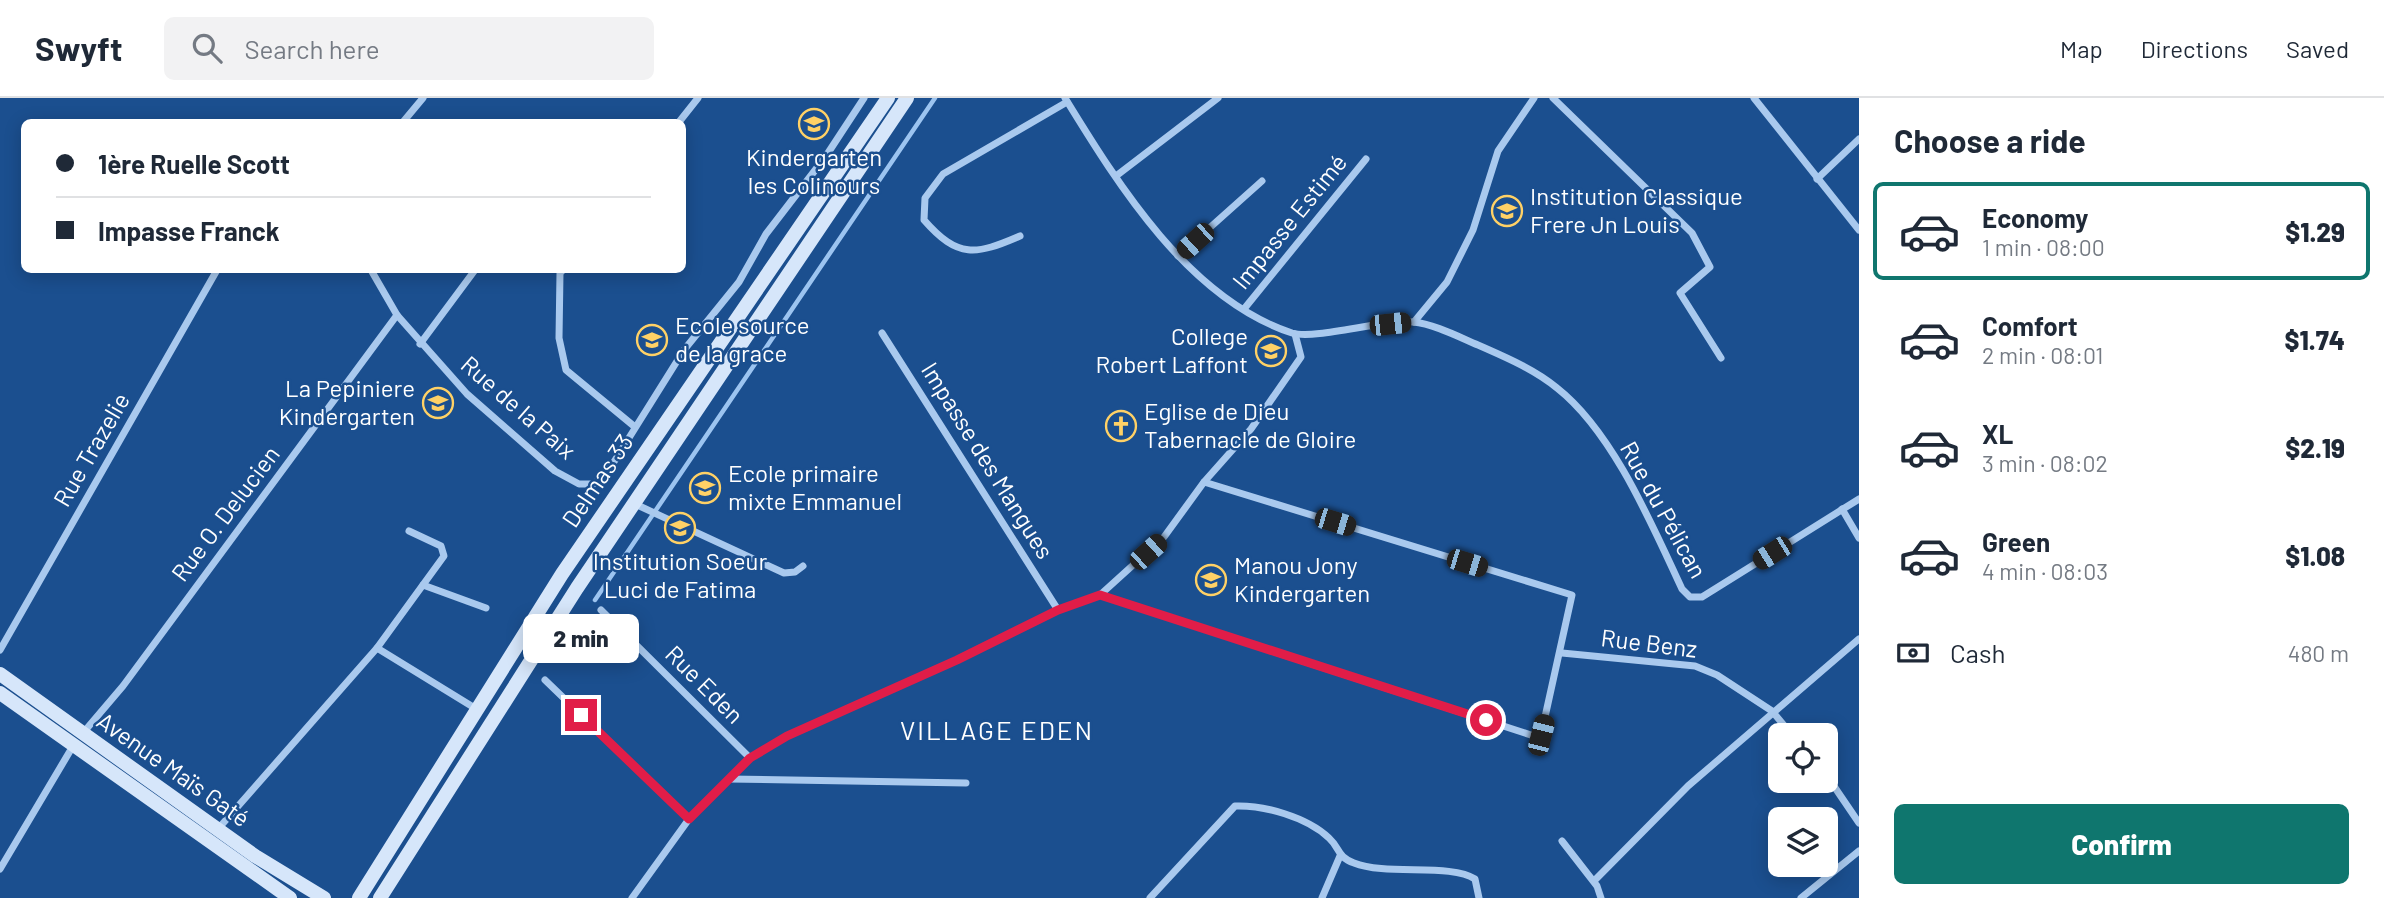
<!DOCTYPE html>
<html lang="en">
<head>
<meta charset="utf-8">
<style>
	:root { --surface:#fff; --page:#f2f2f3; --text:#1f2937; --muted:#747a83; --line:#e0e1e3; --accent:#0f766e }
	body { margin:0; font-family:Barlow,sans-serif; background:var(--page); color:var(--text); height:100vh; display:flex; flex-direction:column; font-size:26px; white-space:nowrap }
	* { box-sizing:border-box; margin:0 }
	p { font-size:23px; color:var(--muted) }
	.icon { flex:none; width:38px; height:38px; fill:none; stroke:currentColor; stroke-width:2; stroke-linecap:round; stroke-linejoin:round }
	.map { position:relative; flex:1; overflow:hidden }
	.sheet { display:flex; flex-direction:column; background:var(--surface); width:525px }
	.sheet>* { flex:none }
	.top-card { position:absolute; left:21px; top:21px; width:665px; height:154px; border-radius:10px; box-shadow:0 4px 18px #0003; display:grid; align-content:center; height:154px; padding:0 35px; background:var(--surface) }
	.fabs { position:absolute; left:1768px; top:625px; display:grid; gap:14px }
	.fabs a { display:grid; place-items:center; width:70px; height:70px; border-radius:10px; background:var(--surface); box-shadow:0 4px 18px #0003; font-size:35px }
	.end { position:absolute; width:32px; height:32px; margin:-16px; border:9px solid #e11d48; background:#fff; box-shadow:0 0 0 4px #fff }
	.from { border-radius:50% }
	.bubble { position:absolute; height:49px; border-radius:10px; background:var(--surface); box-shadow:0 4px 18px #0003; font-size:23px; font-weight:800; line-height:49px; text-align:center }
	.car { position:absolute; width:21px; height:42px; margin:-21px -10px; border-radius:9px; box-shadow:0 0 5px 2px #0007; background:linear-gradient(#222 24%,#8ab4d8 0 40%,#222 0 76%,#8ab4d8 0 86%,#222 0) }
	.top-card b { display:flex; align-items:center; gap:24px; height:66px; font-size:26px }
	.top-card b+b { border-top:2px solid var(--line) }
	.top-card i { width:18px; height:18px; background:var(--text) }
	ul { padding:0; list-style:none }
	li { display:flex; align-items:center; gap:21px; height:98px; margin:0 14px 10px; padding:0 21px; border:4px solid transparent; border-radius:10px }
	li div { flex:1 }
	li b { display:block; font-size:26px }
	li em { font-style:normal; font-weight:800 }
	li.selected { border-color:var(--accent) }
	li>.icon { width:63px; height:63px; stroke-width:1.5 }
	h2 { padding:0 35px; font-size:32px; line-height:84px }
	.pay { display:flex; align-items:center; gap:18px; height:77px; padding:0 35px; font-size:26px }
	.pay p { margin-inline-start:auto }
	.cta { display:flex; gap:14px; margin-top:auto; padding:14px 35px }
	.cta a { flex:1; height:80px; border-radius:10px; background:var(--accent); color:#fff; font-size:28px; font-weight:800; line-height:80px; text-align:center }
	header { display:flex; align-items:center; gap:42px; box-sizing:border-box; height:98px; padding:0 35px; background:var(--surface); border-bottom:2px solid var(--line) }
	header strong { font-size:33px }
	nav { display:flex; gap:38px; margin-inline-start:auto; font-size:24px }
	.search { width:490px; height:63px; background:var(--page); display:flex; align-items:center; gap:18px; box-sizing:border-box; padding:0 24px; border-radius:10px; color:var(--muted); font-size:26px }
	main { display:flex; flex:1; min-height:0 }
	.map>svg:first-child { display:block }
	.lines { fill:none; stroke-linecap:round; stroke-linejoin:round }
	.stream { stroke:#9cc4f0; stroke-width:4.5 }
	.minor { stroke:#a9c9ee; stroke-width:7 }
	.secondary { stroke:#d6e6fa; stroke-width:14 }
	.route { stroke:#e11d48; stroke-width:9 }
	.labels { text-anchor:middle; stroke-width:5; stroke-linejoin:round; paint-order:stroke }
	.poi-label { font-size:24px; fill:#fff; stroke:#1b4f8f; text-anchor:start }
	.street-label { font-size:24px; fill:#fff; stroke:#1b4f8f }
	.neighbourhood-label { font-size:26px; letter-spacing:2px; fill:#fff; stroke:#1b4f8f }
</style>
</head>
<body>
<header>
<strong>Swyft</strong>
<div class="search"><svg class="icon" aria-label="search" viewBox="0 0 24 24"><circle cx="10" cy="10" r="6"/><path d="M15 15l6 6"/></svg>Search here</div>
<nav><a>Map</a><a>Directions</a><a>Saved</a></nav>
</header>
<main>
<div class="map">
<svg width="1859" height="800" viewBox="0 0 1859 800">
	<rect width="100%" height="100%" fill="#1b4f8f"/>
	<g class="lines">
		<path class="stream" d="M595,502L935,0"/>
		<g class="minor">
			<path d="M1065,0C1119,88 1189,201 1292,235C1316,242 1384,221 1413,224C1434,226 1459,239 1478,247C1505,259 1534,271 1557,290C1613,334 1652,427 1682,491L1690,499H1702L1859,401"/>
			<path d="M1553,0L1692,135L1710,169L1680,195L1721,260"/>
			<path d="M1754,0L1859,132"/>
			<path d="M403,24L423,0"/>
			<path d="M679,24L698,0"/>
			<path d="M1116,78L1218,0"/>
			<path d="M1817,81L1859,41"/>
			<path d="M1020,138C976,157 958,161 924,122L925,100L943,76L1067,4"/>
			<path d="M1178,158L1262,83"/>
			<path d="M371,172L397,217L467,296L555,373L579,386H594L607,375L684,252L739,184L766,136L826,58L864,0"/>
			<path d="M563,172L560,175L559,240L566,272L635,329"/>
			<path d="M1244,211L1366,61"/>
			<path d="M1414,224L1447,184L1473,132L1498,53L1534,0"/>
			<path d="M882,235L1058,512"/>
			<path d="M420,246L475,172"/>
			<path d="M635,406L784,475L795,474L803,468"/>
			<path d="M1842,411L1859,440"/>
			<path d="M423,487L486,510"/>
			<path d="M1100,497L1537,639L1541,637L1572,497L1204,384"/>
			<path d="M601,512L750,660"/>
			<path d="M377,550L444,458L441,448L409,433"/>
			<path d="M0,552L217,172"/>
			<path d="M1562,555L1695,568L1717,577L1772,613L1792,637"/>
			<path d="M545,582L689,721"/>
			<path d="M83,635L123,588L397,217"/>
			<path d="M1825,675L1859,725"/>
			<path d="M729,681L966,685"/>
			<path d="M218,731L377,550L478,612"/>
			<path d="M1562,743L1597,788L1601,800"/>
			<path d="M0,771L73,648"/>
			<path d="M1594,783L1688,688L1859,541"/>
			<path d="M632,800L689,721L750,660L787,638L957,562L1058,512L1100,497L1164,439L1204,384L1251,331L1301,259L1295,236"/>
			<path d="M1150,800L1235,708C1264,707 1307,719 1329,740C1340,750 1337,759 1354,765C1386,778 1451,765 1475,781L1479,800"/>
			<path d="M1322,800L1340,758"/>
			<path d="M1801,800L1859,753"/>
		</g>
		<g class="secondary">
			<path d="M0,576L255,758L324,800"/>
			<path d="M0,595L290,800"/>
			<path d="M359,800L562,476L888,0"/>
			<path d="M380,800L577,490L907,0"/>
		</g>
	</g>
	<g class="lines">
		<path class="route" d="M581,617L689,721L750,660L787,638L957,562L1058,512L1100,497L1486,622"/>
	</g>
	<defs>
		<g id="school-ring" transform="scale(1.575)"><circle r="9.5" fill="#1b4f8f" stroke="#ffd166" stroke-width="1.5"/><path d="M0-5L7-2L0 1L-7-2ZM-4 1L0 2.5L4 1V4Q0 6-4 4Z" fill="#ffd166"/></g>
		<g id="church-ring" transform="scale(1.575)"><circle r="9.5" fill="#1b4f8f" stroke="#ffd166" stroke-width="1.5"/><path d="M-1.2-6h2.4v3.5h3.3v2.4h-3.3V6h-2.4V-.1h-3.3v-2.4h3.3Z" fill="#ffd166"/></g>
	</defs>
	<g fill-rule="evenodd">
		<use href="#school-ring" x="814" y="26"/>
		<use href="#school-ring" x="1507" y="113"/>
		<use href="#school-ring" x="652" y="242"/>
		<use href="#school-ring" x="1271" y="253"/>
		<use href="#school-ring" x="438" y="305"/>
		<use href="#church-ring" x="1121" y="328"/>
		<use href="#school-ring" x="705" y="390"/>
		<use href="#school-ring" x="680" y="430"/>
		<use href="#school-ring" x="1211" y="482"/>
	</g>
	<g class="labels">
		<g class="poi-label">
			<text x="814" y="68" text-anchor="middle">Kindergarten<tspan x="814" dy="28">les Colinours</tspan></text>
			<text x="1530" y="107">Institution Classique<tspan x="1530" dy="28">Frere Jn Louis</tspan></text>
			<text x="675" y="236">Ecole source<tspan x="675" dy="28">de la grace</tspan></text>
			<text x="1248" y="247" text-anchor="end">College<tspan x="1248" dy="28">Robert Laffont</tspan></text>
			<text x="415" y="299" text-anchor="end">La Pepiniere<tspan x="415" dy="28">Kindergarten</tspan></text>
			<text x="1144" y="322">Eglise de Dieu<tspan x="1144" dy="28">Tabernacle de Gloire</tspan></text>
			<text x="728" y="384">Ecole primaire<tspan x="728" dy="28">mixte Emmanuel</tspan></text>
			<text x="680" y="472" text-anchor="middle">Institution Soeur<tspan x="680" dy="28">Luci de Fatima</tspan></text>
			<text x="1234" y="476">Manou Jony<tspan x="1234" dy="28">Kindergarten</tspan></text>
		</g>
		<g class="street-label">
			<text transform="translate(1290 124) rotate(-51)" y="8">Impasse Estimé</text>
			<text transform="translate(518 310) rotate(41)" y="8">Rue de la Paix</text>
			<text transform="translate(92 352) rotate(-60)" y="8">Rue Trazelie</text>
			<text transform="translate(987 363) rotate(58)" y="8">Impasse des Mangues</text>
			<text transform="translate(598 383) rotate(-56)" y="8">Delmas 33</text>
			<text transform="translate(1663 412) rotate(61)" y="8">Rue du Pélican</text>
			<text transform="translate(226 416) rotate(-53)" y="8">Rue O. Delucien</text>
			<text transform="translate(1649 546) rotate(7)" y="8">Rue Benz</text>
			<text transform="translate(704 587) rotate(45)" y="8">Rue Eden</text>
			<text transform="translate(173 672) rotate(35)" y="8">Avenue Maïs Gaté</text>
		</g>
		<g class="neighbourhood-label">
			<text x="997" y="642">VILLAGE EDEN</text>
		</g>
	</g>
</svg>
<div class="fabs">
<a><svg class="icon" aria-label="locate" viewBox="0 0 24 24"><circle cx="12" cy="12" r="6"/><path d="M12 2v4M12 18v4M2 12h4M18 12h4"/></svg></a>
<a><svg class="icon" aria-label="layers" viewBox="0 0 24 24"><path d="M12 4l9 5-9 5-9-5zM3 14l9 5 9-5"/></svg></a>
</div>
<i class="end from" style="left:1486px;top:622px"></i>
<i class="end" style="left:581px;top:617px"></i>
<div class="bubble" style="left:523px;top:516px;width:116px">2 min</div>
<i class="car" style="left:1195px;top:143px;rotate:228deg"></i>
<i class="car" style="left:1390px;top:226px;rotate:84deg"></i>
<i class="car" style="left:1335px;top:424px;rotate:107deg"></i>
<i class="car" style="left:1148px;top:454px;rotate:48deg"></i>
<i class="car" style="left:1772px;top:455px;rotate:238deg"></i>
<i class="car" style="left:1467px;top:465px;rotate:107deg"></i>
<i class="car" style="left:1541px;top:637px;rotate:14deg"></i>
<div class="top-card">
<b><i class="from"></i>1ère Ruelle Scott</b>
<b><i></i>Impasse Franck</b>
</div>
</div>
<section class="sheet">
<h2>Choose a ride</h2>
<ul>
<li class="selected"><svg class="icon" aria-label="car" viewBox="0 0 24 24"><path d="M5 17H2v-5l4-1 3-4h7l3 4 3 1v5h-3M9 17h6M6 11h13"/><circle cx="7" cy="17" r="2"/><circle cx="17" cy="17" r="2"/></svg><div><b>Economy</b><p>1 min · 08:00</p></div><em>$1.29</em></li>
<li><svg class="icon" aria-label="car" viewBox="0 0 24 24"><path d="M5 17H2v-5l4-1 3-4h7l3 4 3 1v5h-3M9 17h6M6 11h13"/><circle cx="7" cy="17" r="2"/><circle cx="17" cy="17" r="2"/></svg><div><b>Comfort</b><p>2 min · 08:01</p></div><em>$1.74</em></li>
<li><svg class="icon" aria-label="car" viewBox="0 0 24 24"><path d="M5 17H2v-5l4-1 3-4h7l3 4 3 1v5h-3M9 17h6M6 11h13"/><circle cx="7" cy="17" r="2"/><circle cx="17" cy="17" r="2"/></svg><div><b>XL</b><p>3 min · 08:02</p></div><em>$2.19</em></li>
<li><svg class="icon" aria-label="car" viewBox="0 0 24 24"><path d="M5 17H2v-5l4-1 3-4h7l3 4 3 1v5h-3M9 17h6M6 11h13"/><circle cx="7" cy="17" r="2"/><circle cx="17" cy="17" r="2"/></svg><div><b>Green</b><p>4 min · 08:03</p></div><em>$1.08</em></li>
</ul>
<div class="pay"><svg class="icon" aria-label="cash" viewBox="0 0 24 24"><path d="M3 7h18v10H3z"/><circle cx="12" cy="12" r="2"/></svg>Cash<p>480 m</p></div>
<div class="cta"><a>Confirm</a></div>
</section>
</main>
</body>
</html>
